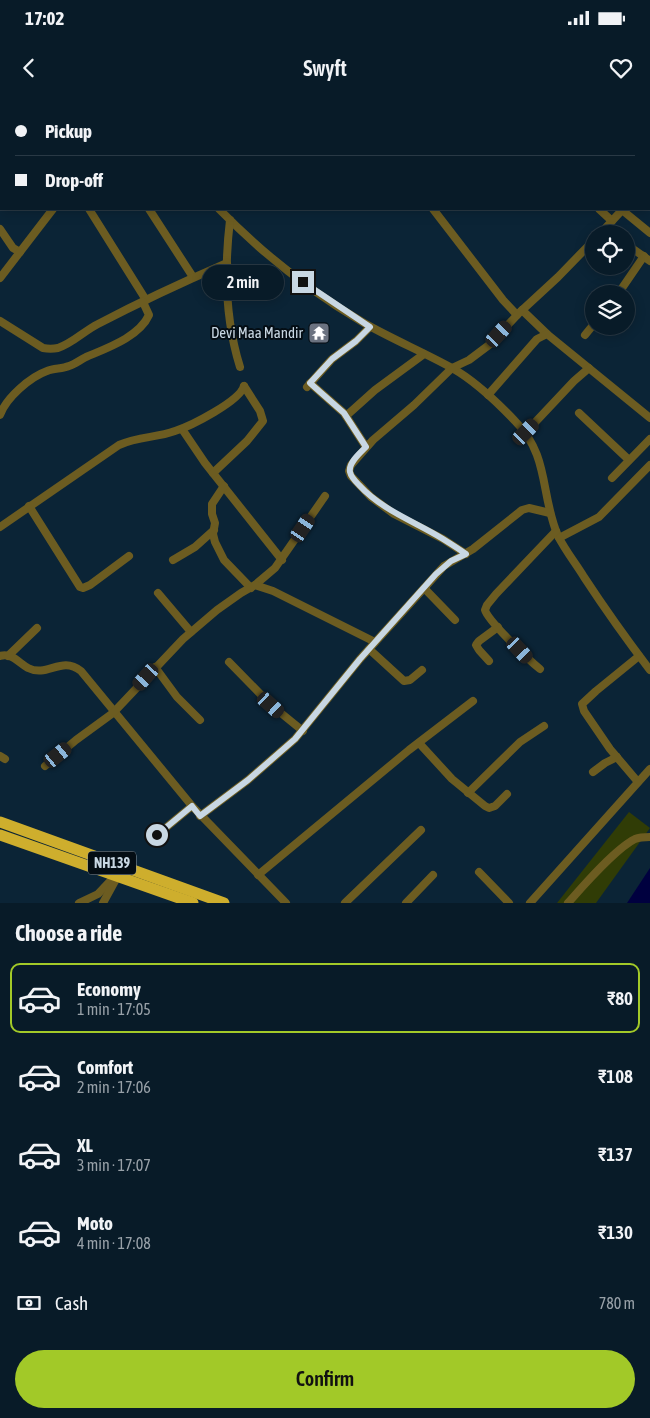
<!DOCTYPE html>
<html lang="en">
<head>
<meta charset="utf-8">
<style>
	:root { --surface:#081b28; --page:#112430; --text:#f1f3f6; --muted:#98a1a8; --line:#293945; --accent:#a2c928 }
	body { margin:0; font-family:"Asap Condensed",sans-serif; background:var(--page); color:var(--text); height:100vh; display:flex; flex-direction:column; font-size:19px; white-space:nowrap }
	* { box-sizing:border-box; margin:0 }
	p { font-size:16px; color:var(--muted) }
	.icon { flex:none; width:28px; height:28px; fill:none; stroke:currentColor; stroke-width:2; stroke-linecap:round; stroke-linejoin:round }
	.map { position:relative; height:803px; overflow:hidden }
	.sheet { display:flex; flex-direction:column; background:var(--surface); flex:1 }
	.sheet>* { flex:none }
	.top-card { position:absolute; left:0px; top:0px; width:650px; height:110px; box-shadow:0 2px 12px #0003,0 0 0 1px var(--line); display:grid; align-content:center; height:110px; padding:0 15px; background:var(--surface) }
	.tools { position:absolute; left:585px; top:125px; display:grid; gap:10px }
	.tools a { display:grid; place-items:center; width:50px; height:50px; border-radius:50%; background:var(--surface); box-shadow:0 2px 12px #0003,0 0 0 1px var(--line); font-size:25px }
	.end { position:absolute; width:22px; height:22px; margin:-11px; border:6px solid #c8d7e3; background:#111; box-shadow:0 0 0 2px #111 }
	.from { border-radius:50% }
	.bubble { position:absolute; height:35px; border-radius:18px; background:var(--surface); box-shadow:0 2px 12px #0003,0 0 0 1px var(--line); font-size:16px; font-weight:600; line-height:35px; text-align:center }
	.car { position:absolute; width:15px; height:30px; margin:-15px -8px; border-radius:6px; box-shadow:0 0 4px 1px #0007; background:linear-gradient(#222 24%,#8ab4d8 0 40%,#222 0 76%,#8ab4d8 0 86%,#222 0) }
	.top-card b { display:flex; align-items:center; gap:18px; height:48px; font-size:19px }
	.top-card b+b { border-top:1px solid var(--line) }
	.top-card i { width:12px; height:12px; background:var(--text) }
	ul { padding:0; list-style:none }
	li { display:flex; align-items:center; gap:15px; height:70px; margin:0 10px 8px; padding:0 5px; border:2px solid transparent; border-radius:10px }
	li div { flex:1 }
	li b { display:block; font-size:19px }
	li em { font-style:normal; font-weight:600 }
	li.current { border-color:var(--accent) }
	li>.icon { width:45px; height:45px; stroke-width:1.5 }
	h2 { padding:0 15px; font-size:22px; line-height:60px }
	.pay { display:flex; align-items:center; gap:12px; height:55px; padding:0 15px; font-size:19px }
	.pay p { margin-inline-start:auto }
	.primary-button { display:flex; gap:10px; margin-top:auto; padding:10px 15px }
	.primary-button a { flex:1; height:58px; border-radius:30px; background:var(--accent); color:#111; font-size:20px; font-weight:600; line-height:58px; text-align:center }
	.status { display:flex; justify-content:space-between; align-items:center; height:35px; padding:0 25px; background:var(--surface); direction:ltr }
	.status svg { height:14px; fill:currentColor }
	header { display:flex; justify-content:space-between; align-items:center; height:65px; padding:0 15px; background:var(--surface); font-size:22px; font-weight:600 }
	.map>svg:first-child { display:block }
	.green { fill:#303c06 }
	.water { fill:#00003f }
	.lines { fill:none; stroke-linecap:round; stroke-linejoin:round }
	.minor { stroke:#6c5c21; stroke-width:8 }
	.highway { stroke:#ceae2d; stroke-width:11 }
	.route { stroke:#c8d7e3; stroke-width:6 }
	.labels { text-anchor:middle; stroke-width:4; stroke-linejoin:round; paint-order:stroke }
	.shield { fill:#040d14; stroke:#8d9aa5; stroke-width:1 }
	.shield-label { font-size:14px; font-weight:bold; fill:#c8d7e3 }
	.poi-label { font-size:15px; fill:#c8d7e3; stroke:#040d14; text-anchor:end }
</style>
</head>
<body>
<div class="status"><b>17:02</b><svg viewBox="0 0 49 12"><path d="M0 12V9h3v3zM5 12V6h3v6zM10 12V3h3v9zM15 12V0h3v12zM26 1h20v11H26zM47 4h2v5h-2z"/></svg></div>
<header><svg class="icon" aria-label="back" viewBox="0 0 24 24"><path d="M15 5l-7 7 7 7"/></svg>Swyft<svg class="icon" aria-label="heart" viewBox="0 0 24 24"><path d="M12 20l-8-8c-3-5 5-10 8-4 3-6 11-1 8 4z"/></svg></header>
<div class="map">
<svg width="650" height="803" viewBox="0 0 650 803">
	<rect width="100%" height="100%" fill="#0b2436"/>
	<path class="green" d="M629,712L650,728L596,803H557Z"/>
	<path class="water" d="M650,768V803H627Z"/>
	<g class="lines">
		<g class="minor">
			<path d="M85,0L86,1"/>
			<path d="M142,0L143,1"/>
			<path d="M187,0L188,1"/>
			<path d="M301,0L302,1"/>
			<path d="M351,0L352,1"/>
			<path d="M563,0L564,1"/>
			<path d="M117,1L119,0"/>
			<path d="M223,1L225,0"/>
			<path d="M461,1L463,0"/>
			<path d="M649,77L650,75"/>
			<path d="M649,89L650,90"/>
			<path d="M89,109L146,200"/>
			<path d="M149,109L193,177"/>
			<path d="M219,109C261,152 311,192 364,223C392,239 423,252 452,268C475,281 497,302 515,321C550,356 540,394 558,436C565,450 576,464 584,477C605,509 627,540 650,570"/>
			<path d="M433,109L503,200L517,215"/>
			<path d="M599,109L612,121"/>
			<path d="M622,110L650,133"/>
			<path d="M230,120C224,170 225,219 240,267"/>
			<path d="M0,129L13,148L20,152"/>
			<path d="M600,134L623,109"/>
			<path d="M626,144L650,161"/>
			<path d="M0,178L53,109"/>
			<path d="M618,194L644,156"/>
			<path d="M522,210L547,234"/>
			<path d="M0,221L43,248C48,249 53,249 58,248C73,243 84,231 98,224C140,202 183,182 227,163"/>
			<path d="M585,235L594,224"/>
			<path d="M310,283L344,313L366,347"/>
			<path d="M307,287L332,259L356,241L370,227"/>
			<path d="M488,295L537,239L547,234L650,318"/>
			<path d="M579,313L629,360"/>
			<path d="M0,315C6,298 30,277 47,271C54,268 62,269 69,266C75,264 80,260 86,257C107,248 139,237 149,215L143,202"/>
			<path d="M346,316L375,290L424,254"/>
			<path d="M182,329L205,363L282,460"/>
			<path d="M526,332L574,281L589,268"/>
			<path d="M213,373L247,341L263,321L260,311L244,286"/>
			<path d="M612,378L650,339"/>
			<path d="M224,386L212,404V414L215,423L213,434L215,442L224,460L251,488"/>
			<path d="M29,406L80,487L83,488L90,485L129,456"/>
			<path d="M0,427L119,345C139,336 156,338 175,331C191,326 240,301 244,286"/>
			<path d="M559,438L599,417L650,365"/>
			<path d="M466,454L443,439L394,414L371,397L351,376L349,371L351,365L373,340L414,305L452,268L469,260L489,245L519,213L558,177L594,140"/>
			<path d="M173,460L195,447L214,430"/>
			<path d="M255,485L275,468L325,396"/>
			<path d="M424,488L455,520"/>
			<path d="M158,493L191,532"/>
			<path d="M369,549L404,581L410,580L422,570"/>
			<path d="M0,556C11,552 19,563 28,568C48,578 61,555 81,571L192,706L286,803"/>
			<path d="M8,556L37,528"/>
			<path d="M489,561L479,550L476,545L479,541L498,527"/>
			<path d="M229,562L271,605L303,631"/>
			<path d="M155,567L177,597L200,620"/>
			<path d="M540,569C529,560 488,521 485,510L487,505L496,494L556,431"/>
			<path d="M419,643L452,679L485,706L489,708L495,706L507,694"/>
			<path d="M0,656L5,659"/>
			<path d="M45,666L76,640L113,613L183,539L217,510L241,493L255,485L273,491L375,542"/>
			<path d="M593,672L605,663L617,657"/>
			<path d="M638,682L610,649L584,611L582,604L596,591L639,556"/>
			<path d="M468,693L520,642L544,626"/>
			<path d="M200,716L248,680L295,639L360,559L444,466L473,449L522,410L529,408L550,413"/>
			<path d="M157,735L192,706"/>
			<path d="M479,772L509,803"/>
			<path d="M258,775L409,650L473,601"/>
			<path d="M79,803L98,794L115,776"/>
			<path d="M103,803L115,781"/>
			<path d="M345,803L421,730"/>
			<path d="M406,803L433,775"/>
			<path d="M530,803L650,669"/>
			<path d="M568,803C583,786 615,749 635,739C640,737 644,737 650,737"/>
		</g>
		<g class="highway">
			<path d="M0,722L224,803"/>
			<path d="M0,735L193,803"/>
		</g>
	</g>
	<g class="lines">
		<path class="route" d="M157,735L192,706L200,716L248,680L295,639L360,559L436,474L451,461L466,454C459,449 451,444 443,439C414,421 383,411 359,385C356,382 351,377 350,372C348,363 360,353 366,347L344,313L310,283L332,259L356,241L370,227L303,182"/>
	</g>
	<defs>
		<g id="temple-square" transform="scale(1.125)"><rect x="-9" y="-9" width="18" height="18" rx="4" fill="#6b7280" stroke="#040d14"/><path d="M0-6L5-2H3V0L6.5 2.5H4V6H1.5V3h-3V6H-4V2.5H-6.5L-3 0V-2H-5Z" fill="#fff"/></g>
	</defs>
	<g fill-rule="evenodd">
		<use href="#temple-square" x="319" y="233"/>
	</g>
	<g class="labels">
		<rect class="shield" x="88" y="751.5" width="48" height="23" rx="4"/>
		<g class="shield-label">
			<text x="112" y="768">NH139</text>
		</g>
		<g class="poi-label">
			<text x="303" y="238">Devi Maa Mandir</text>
		</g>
	</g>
</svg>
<div class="tools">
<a><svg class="icon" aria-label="locate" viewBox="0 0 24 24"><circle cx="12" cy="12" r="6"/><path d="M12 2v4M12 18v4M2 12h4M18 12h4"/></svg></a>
<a><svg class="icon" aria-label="layers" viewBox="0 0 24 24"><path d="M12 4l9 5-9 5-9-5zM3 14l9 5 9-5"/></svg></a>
</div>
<i class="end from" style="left:157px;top:735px"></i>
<i class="end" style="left:303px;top:182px"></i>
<div class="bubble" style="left:202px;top:165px;width:82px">2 min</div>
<i class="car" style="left:499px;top:234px;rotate:43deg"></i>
<i class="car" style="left:526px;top:332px;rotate:44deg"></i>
<i class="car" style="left:303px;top:428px;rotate:34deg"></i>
<i class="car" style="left:520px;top:550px;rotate:137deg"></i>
<i class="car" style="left:146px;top:577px;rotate:222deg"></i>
<i class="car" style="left:271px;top:605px;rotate:132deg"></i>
<i class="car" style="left:58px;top:655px;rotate:51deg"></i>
<div class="top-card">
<b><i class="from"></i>Pickup</b>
<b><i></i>Drop-off</b>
</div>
</div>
<section class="sheet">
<h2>Choose a ride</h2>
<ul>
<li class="current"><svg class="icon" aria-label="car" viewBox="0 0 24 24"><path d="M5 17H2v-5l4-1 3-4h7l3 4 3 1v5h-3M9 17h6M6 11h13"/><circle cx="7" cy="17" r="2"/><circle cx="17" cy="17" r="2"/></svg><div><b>Economy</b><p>1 min · 17:05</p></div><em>₹80</em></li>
<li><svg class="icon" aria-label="car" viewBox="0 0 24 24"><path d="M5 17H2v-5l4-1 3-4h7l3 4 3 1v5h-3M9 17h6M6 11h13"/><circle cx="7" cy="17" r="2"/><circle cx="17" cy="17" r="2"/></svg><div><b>Comfort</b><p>2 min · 17:06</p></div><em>₹108</em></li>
<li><svg class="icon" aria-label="car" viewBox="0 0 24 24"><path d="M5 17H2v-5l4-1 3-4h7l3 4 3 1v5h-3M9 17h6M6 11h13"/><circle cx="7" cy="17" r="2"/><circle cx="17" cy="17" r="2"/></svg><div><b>XL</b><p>3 min · 17:07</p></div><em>₹137</em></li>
<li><svg class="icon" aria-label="car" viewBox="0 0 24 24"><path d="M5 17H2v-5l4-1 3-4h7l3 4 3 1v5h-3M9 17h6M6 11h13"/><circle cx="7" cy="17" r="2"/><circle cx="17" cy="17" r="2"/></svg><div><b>Moto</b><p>4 min · 17:08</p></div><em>₹130</em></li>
</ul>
<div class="pay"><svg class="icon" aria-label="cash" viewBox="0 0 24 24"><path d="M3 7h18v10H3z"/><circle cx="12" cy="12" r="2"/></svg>Cash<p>780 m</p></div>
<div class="primary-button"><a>Confirm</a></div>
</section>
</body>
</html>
